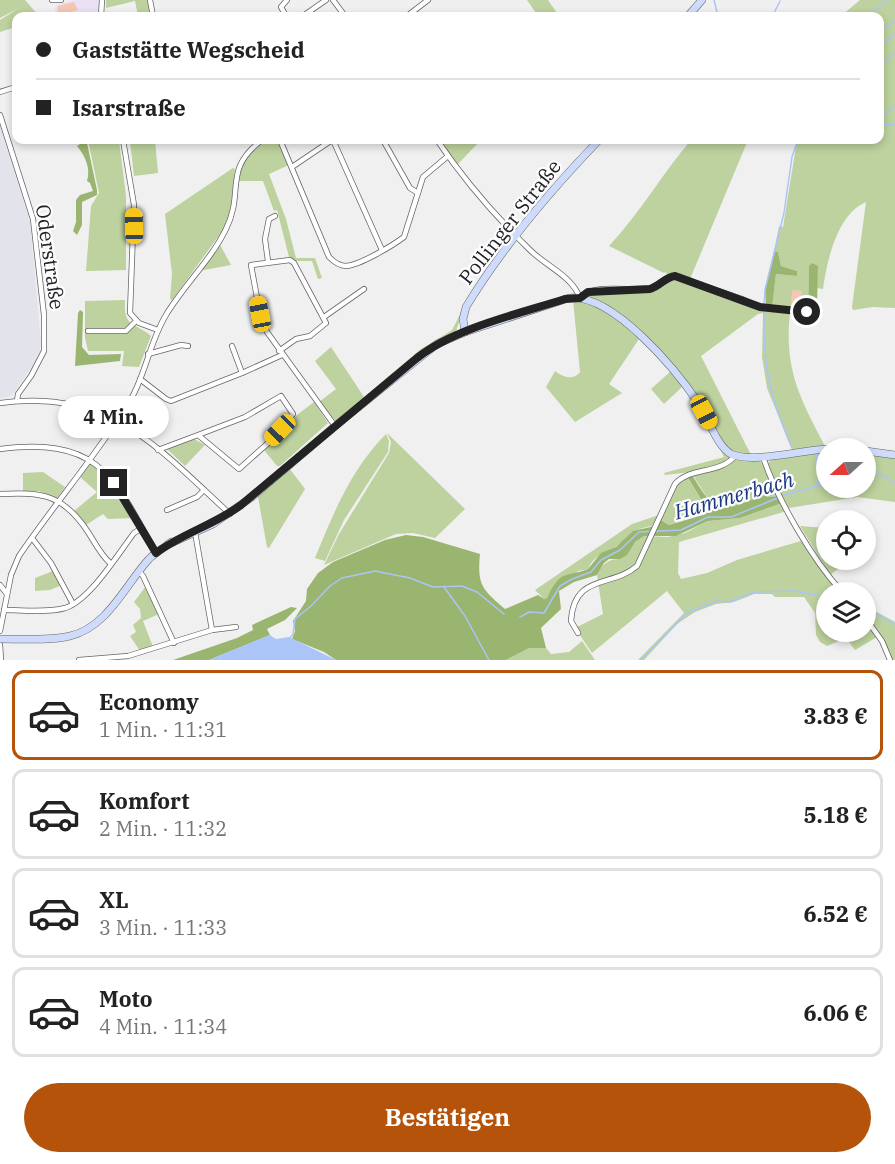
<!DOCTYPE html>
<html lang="de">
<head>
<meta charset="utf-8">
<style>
	:root { --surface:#fff; --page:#f6f6f6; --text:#222; --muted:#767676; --line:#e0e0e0; --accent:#b45309 }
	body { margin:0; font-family:"IBM Plex Serif",serif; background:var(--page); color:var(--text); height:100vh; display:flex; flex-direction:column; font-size:22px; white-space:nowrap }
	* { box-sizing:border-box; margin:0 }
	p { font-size:20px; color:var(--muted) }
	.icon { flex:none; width:33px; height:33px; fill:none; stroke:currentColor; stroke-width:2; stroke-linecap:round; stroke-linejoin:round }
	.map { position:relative; height:660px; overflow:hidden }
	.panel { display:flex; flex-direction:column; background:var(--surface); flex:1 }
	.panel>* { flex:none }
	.banner { position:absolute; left:12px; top:12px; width:872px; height:132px; border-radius:12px; box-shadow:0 3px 9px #0003; display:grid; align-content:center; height:132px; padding:0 24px; background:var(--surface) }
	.needle { width:39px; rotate:249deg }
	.buttons { position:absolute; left:816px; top:438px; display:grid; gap:12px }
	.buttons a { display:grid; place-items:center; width:60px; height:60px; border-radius:50%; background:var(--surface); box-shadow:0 3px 9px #0003; font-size:30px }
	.end { position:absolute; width:27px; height:27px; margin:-14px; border:8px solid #232324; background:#fff; box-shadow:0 0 0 3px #fff }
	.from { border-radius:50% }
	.bubble { position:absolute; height:42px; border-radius:21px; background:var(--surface); box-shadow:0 3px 9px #0003; font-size:20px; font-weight:800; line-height:42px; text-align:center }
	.car { position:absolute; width:18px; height:36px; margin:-18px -9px; border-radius:8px; box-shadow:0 0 4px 2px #0007; background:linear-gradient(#f5c518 24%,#345 0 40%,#f5c518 0 76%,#345 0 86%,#f5c518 0) }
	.banner b { display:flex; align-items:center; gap:21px; height:57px; font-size:22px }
	.banner b+b { border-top:2px solid var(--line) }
	.banner i { width:15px; height:15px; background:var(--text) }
	ul { padding:10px 0 0; list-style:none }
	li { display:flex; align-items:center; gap:18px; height:90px; margin:0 12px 9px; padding:0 12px; border:3px solid var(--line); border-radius:12px }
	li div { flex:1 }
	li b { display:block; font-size:22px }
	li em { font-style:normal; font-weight:800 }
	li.active { border-color:var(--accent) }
	li>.icon { width:54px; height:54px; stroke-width:1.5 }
	.button { display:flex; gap:12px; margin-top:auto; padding:12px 24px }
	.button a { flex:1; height:69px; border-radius:36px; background:var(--accent); color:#fff; font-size:24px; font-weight:800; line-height:69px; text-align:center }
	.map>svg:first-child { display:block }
	.built { fill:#e3e3ec }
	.education { fill:#ebe1f6 }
	.green { fill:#bdd29e }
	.forest { fill:#9ab56f }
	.water { fill:#acc5f9 }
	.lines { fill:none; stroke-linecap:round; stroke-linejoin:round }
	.stream { stroke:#acc5f9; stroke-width:1.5 }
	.building { fill:#f6c6b5 }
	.street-casing { stroke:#656567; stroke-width:6 }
	.secondary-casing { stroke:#656567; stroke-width:8 }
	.street { stroke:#fff; stroke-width:4.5 }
	.secondary { stroke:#cfdbfa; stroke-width:7 }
	.route { stroke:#232324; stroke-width:8 }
	.labels { text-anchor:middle; stroke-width:4.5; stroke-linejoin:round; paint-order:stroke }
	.street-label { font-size:20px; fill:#232324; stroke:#fdfdff }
	.water-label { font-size:21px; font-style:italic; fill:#1b3781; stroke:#fdfdff }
</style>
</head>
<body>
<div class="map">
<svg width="895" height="660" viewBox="0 0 895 660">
	<rect width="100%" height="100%" fill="#f0f0f1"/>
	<path class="built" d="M0,126L30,222L41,342L40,350L32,367L12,396L0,399Z"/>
	<path class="education" d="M74,0H99L98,16H54L56,5Z"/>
	<g class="green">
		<path d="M0,0H25L39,16H16V27L0,32V20L19,8L0,18Z"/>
		<path d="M106,0H148L152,16H138L135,1L106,8Z"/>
		<path d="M527,0H548L559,16H538Z"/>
		<path d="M860,0H895V308L873,307L853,310L852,307L866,202C837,214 827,261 823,289L817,288L818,266H809L808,310L772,308L776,274L797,276V271L781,266L778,252L774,251L779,226L783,227L797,140H879V16H841Z"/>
		<path d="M88,140H119L126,196V270L86,271L91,206L99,193Z"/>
		<path d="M140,140H155L158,173L134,176L130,142Z"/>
		<path d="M269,140H278L289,165L269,174L286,219L296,258H315L322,278L318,279L312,261H295L289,257L277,210L274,211L263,181H239C241,161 252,150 269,140Z"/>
		<path d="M439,140H481L457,165Z"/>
		<path d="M691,140H748L690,279L675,275L667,276L666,272L664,273L609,246C640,213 662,174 691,140Z"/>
		<path d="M233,168L235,169L230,212L226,226L172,300L170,299L172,274L165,214Z"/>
		<path d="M219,243L231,265L199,271Z"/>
		<path d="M673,277L734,297L761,309L790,312C784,368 799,397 825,446L792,450L767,388L762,357L763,313L758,314L701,356L751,455L735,453L725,446L711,421L649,342L586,295L600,291L654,289Z"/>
		<path d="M125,300C123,328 135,322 151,336L139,367L122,366L124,351H88L85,338V301Z"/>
		<path d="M573,300C598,300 621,323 639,339L609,384L622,393L575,422L546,387L555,371C563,377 573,381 580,372Z"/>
		<path d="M465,305L456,331L420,352L336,421L319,402L336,389L315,361L331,347L364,397L421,349L452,330Z"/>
		<path d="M671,371L683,386L664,404L651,389Z"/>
		<path d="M314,402L328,423L280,466H277L264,450L297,415Z"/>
		<path d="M387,433L465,509L435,538L413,533L396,534L324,565L339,534L389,453L391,442Z"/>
		<path d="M386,434L389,441L388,452L344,520L325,561L315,558C333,514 351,469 386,434Z"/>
		<path d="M194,439L205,445L185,466L167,449Z"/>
		<path d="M718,445L730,458L754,459L761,462L778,496L768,497L765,495C750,501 726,514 711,504L691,472L665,475L664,473L724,457Z"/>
		<path d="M826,450V488H866V453L895,456V502L857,497L789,508L777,487L768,463L773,458Z"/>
		<path d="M89,463C110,476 121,497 133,518L108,519L103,514L86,525L74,511L97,492L80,477Z"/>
		<path d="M289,468L305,489L269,548L267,547L258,497Z"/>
		<path d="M43,472L65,487L57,498L39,491H23V473Z"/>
		<path d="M687,476L708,511L669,525L659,519L675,485Z"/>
		<path d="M782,503L787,511L679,542L678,573L681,579L707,573L737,560L804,540L839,592H826V632H866V623L877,637L855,650L846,638L827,646L820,642L816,635L815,613L804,597H775L772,594H754L734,602L716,604L695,612L677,624L644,660H638L684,613L667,591L592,653L575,628L603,614L598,582L623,576L634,567L618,575L598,580L597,575C603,564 607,559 620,559L635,542L644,536L668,537L685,533L708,521L740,518Z"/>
		<path d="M659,515L652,526C633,529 632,535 618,545C606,555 596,552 588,569L578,571L547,598L544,599L535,590L632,524Z"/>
		<path d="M800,526L826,528V560H850L830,575Z"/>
		<path d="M53,571L62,585L50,590L35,591V578Z"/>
		<path d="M146,586L159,614L143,621L153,647L140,651L130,636L136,632L133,625L141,618L140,609L134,602Z"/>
		<path d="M866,606L895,622V660H892C887,640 866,624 866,606Z"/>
		<path d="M582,641L595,660H506L529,648H546L551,654L569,652Z"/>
	</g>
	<g class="forest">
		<path d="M79,140H85L87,143L97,190V195L82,202V225L77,235L73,231L76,222V200L80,195L93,191L90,183L87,181C91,168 85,156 77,146L80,144Z"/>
		<path d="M774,251L778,252L781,266L797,271V276L776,274L772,308H766L765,288Z"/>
		<path d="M812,263L818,266L817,308L808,310L809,266Z"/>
		<path d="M80,310L83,312L82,347L89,355L121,354L120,361L75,366L78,313Z"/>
		<path d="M692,475C718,518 719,512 765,495L768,497L778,496L782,503L740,518L708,521L676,536H644L635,542L627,555L620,559H609L604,563L597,575L574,582L559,591L561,609L541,628L546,648H529L506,660H336L324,652L292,639L295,631L293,621L306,601L307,589L318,573L333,562L385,540L406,535L423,537L480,554C477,585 482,589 505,609L538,595L544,599L547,598C561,569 564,578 588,569L601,553L616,547L633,531L655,526L659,519L669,525L706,514L707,509L687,476Z"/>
		<path d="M291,607L297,608L285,620L267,629L270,635L209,660H173L237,638L253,630L252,625Z"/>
	</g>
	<path class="water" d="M270,635L276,639L289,637L336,660H209Z"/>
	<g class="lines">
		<g class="stream">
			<path d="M714,0L718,16"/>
			<path d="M768,16L774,13L780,1"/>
			<path d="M868,16L887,0"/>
			<path d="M879,34L895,20"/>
			<path d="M879,48L895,34"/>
			<path d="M879,66L895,53"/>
			<path d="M879,119L895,106"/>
			<path d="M879,124L895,125"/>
			<path d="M764,305L765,290L784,213L792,157L798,140"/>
			<path d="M764,310C763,369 769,392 791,446"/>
			<path d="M816,453L819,486"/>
			<path d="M866,476L876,473L895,482"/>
			<path d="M444,587L465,616L489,660"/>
			<path d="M866,608L895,624"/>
			<path d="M520,617L529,612L544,613L560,586L572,579L591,572L601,560L620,550L639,532L681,530L708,517H731L790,493L826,484"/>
			<path d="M289,639L293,634L295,619L311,606L330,586L342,578L375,571L410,578L433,587L462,586L477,592L504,614"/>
			<path d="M641,660L687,613L717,601L730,602L755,592L795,591L826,597"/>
		</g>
	</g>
	<g class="building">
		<path d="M74,2L78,10L57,16L58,6Z"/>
		<path d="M792,290L802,291L801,297H807V304L791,306Z"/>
	</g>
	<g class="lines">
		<g class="street-casing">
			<g id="street">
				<path d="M52,0H61"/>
				<path d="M150,0L153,16"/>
				<path d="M333,0L345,16"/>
				<path d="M101,16L102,0"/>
				<path d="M286,16L281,7L287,0"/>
				<path d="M303,16L326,0"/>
				<path d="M407,16L428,0"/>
				<path d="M0,92L16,87"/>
				<path d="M0,115L33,219L44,315V351L31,376L18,394L17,401"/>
				<path d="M123,140L134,205L130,313L139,323L158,330"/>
				<path d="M280,140L329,257C334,262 339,266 346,266C360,265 392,246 404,237L423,177L448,156"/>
				<path d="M333,140L382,250"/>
				<path d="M383,140L410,188L418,193"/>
				<path d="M437,140C464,180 495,216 530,250C546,266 572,276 580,298C594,283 627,291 645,289C658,289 663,278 675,276L742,299L760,307L807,312"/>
				<path d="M292,167L332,140"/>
				<path d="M268,261L265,239L269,219L275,216"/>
				<path d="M324,317L364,289"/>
				<path d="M88,331H126L136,321"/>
				<path d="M232,346L242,373"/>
				<path d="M279,351L296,339L310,336L326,323L294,263L290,260L251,265L260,314L267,332L335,426"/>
				<path d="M148,354L181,345L188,346"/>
				<path d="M140,379L166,399L171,401L242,373L282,355"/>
				<path d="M0,403C109,388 156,446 230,514"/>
				<path d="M0,449C99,437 113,475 156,553"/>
				<path d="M158,450L198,435L239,469L267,444L293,414L281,396L245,417L198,435"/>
				<path d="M763,457C777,499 812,559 842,592"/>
				<path d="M0,494C42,492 63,494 88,532C95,543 101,555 110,563"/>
				<path d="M167,510L197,497L204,490"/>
				<path d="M195,532L212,630"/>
				<path d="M32,538L51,563L73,604"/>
				<path d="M139,571L143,576L174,643"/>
				<path d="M0,585L7,594"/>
				<path d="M4,610C24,610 47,613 65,608C90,600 118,554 134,533L142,528"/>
				<path d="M866,619L882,641L890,660"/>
				<path d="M0,631L11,575L19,556C55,503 98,454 131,399C146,373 150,341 166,315C184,285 211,260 226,229C245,191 222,170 262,140"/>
				<path d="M578,633L571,621C574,573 612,588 637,566L675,484C691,466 720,475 736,455"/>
				<path d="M0,645L1,660"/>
				<path d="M79,660L128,656L212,630L236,627"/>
			</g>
		</g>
		<g class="secondary-casing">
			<g id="secondary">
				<path d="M688,16L702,0"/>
				<path d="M465,332L463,319L466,307C503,246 550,191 599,140"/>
				<path d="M866,451L895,455"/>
				<path d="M169,544L213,524L252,497L335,426L437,344L465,332L569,298C613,293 677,371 699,404C709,419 716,445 731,454C754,465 815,446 845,448"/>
				<path d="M0,639C23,639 48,641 70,636C108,627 125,585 149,559C156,552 164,548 171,542"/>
			</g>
		</g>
		<use href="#street" class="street"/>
		<use href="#secondary" class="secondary"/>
	</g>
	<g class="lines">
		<path class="route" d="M114,483L156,553C183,533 214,525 241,505L417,358C455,328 518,314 565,299L580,298L588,292L650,289C660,286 665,277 675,276L760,307L807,312"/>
	</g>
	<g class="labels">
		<g class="street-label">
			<text transform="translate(510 222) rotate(-52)" y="7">Pollinger Straße</text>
			<text transform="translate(50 257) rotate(82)" y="7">Oderstraße</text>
		</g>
		<g class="water-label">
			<text transform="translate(734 496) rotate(-16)" y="7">Hammerbach</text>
		</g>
	</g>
</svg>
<div class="buttons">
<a><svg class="needle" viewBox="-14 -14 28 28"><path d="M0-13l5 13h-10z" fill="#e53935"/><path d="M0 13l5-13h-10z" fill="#767676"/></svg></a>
<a><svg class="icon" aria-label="locate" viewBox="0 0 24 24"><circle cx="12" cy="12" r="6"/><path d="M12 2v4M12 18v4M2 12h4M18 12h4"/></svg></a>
<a><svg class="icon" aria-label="layers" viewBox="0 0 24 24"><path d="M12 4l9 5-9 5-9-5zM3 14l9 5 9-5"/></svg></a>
</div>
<i class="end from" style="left:807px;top:312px"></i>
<i class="end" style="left:114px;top:483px"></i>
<div class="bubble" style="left:58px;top:396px;width:111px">4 Min.</div>
<i class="car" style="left:134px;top:226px;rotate:359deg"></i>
<i class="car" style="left:260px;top:314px;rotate:349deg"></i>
<i class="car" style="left:704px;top:412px;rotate:152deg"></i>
<i class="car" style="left:280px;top:430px;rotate:224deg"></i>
<div class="banner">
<b><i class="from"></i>Gaststätte Wegscheid</b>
<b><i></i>Isarstraße</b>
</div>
</div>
<section class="panel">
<ul>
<li class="active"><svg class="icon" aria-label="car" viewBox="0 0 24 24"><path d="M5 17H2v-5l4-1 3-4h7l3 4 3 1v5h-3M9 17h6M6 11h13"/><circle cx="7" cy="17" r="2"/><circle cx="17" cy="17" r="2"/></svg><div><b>Economy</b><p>1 Min. · 11:31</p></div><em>3.83 €</em></li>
<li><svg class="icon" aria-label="car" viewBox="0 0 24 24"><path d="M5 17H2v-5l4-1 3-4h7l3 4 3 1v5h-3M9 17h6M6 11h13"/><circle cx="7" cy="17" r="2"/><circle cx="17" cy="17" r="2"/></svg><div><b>Komfort</b><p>2 Min. · 11:32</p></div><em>5.18 €</em></li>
<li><svg class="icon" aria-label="car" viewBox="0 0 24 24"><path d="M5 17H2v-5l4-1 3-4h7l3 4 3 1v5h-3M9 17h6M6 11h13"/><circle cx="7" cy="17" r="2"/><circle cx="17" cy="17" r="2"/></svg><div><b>XL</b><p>3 Min. · 11:33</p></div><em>6.52 €</em></li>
<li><svg class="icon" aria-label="car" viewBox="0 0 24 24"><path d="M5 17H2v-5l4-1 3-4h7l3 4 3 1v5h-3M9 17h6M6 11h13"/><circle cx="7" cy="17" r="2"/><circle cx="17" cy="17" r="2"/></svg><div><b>Moto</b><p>4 Min. · 11:34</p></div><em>6.06 €</em></li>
</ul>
<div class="button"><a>Bestätigen</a></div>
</section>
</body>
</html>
